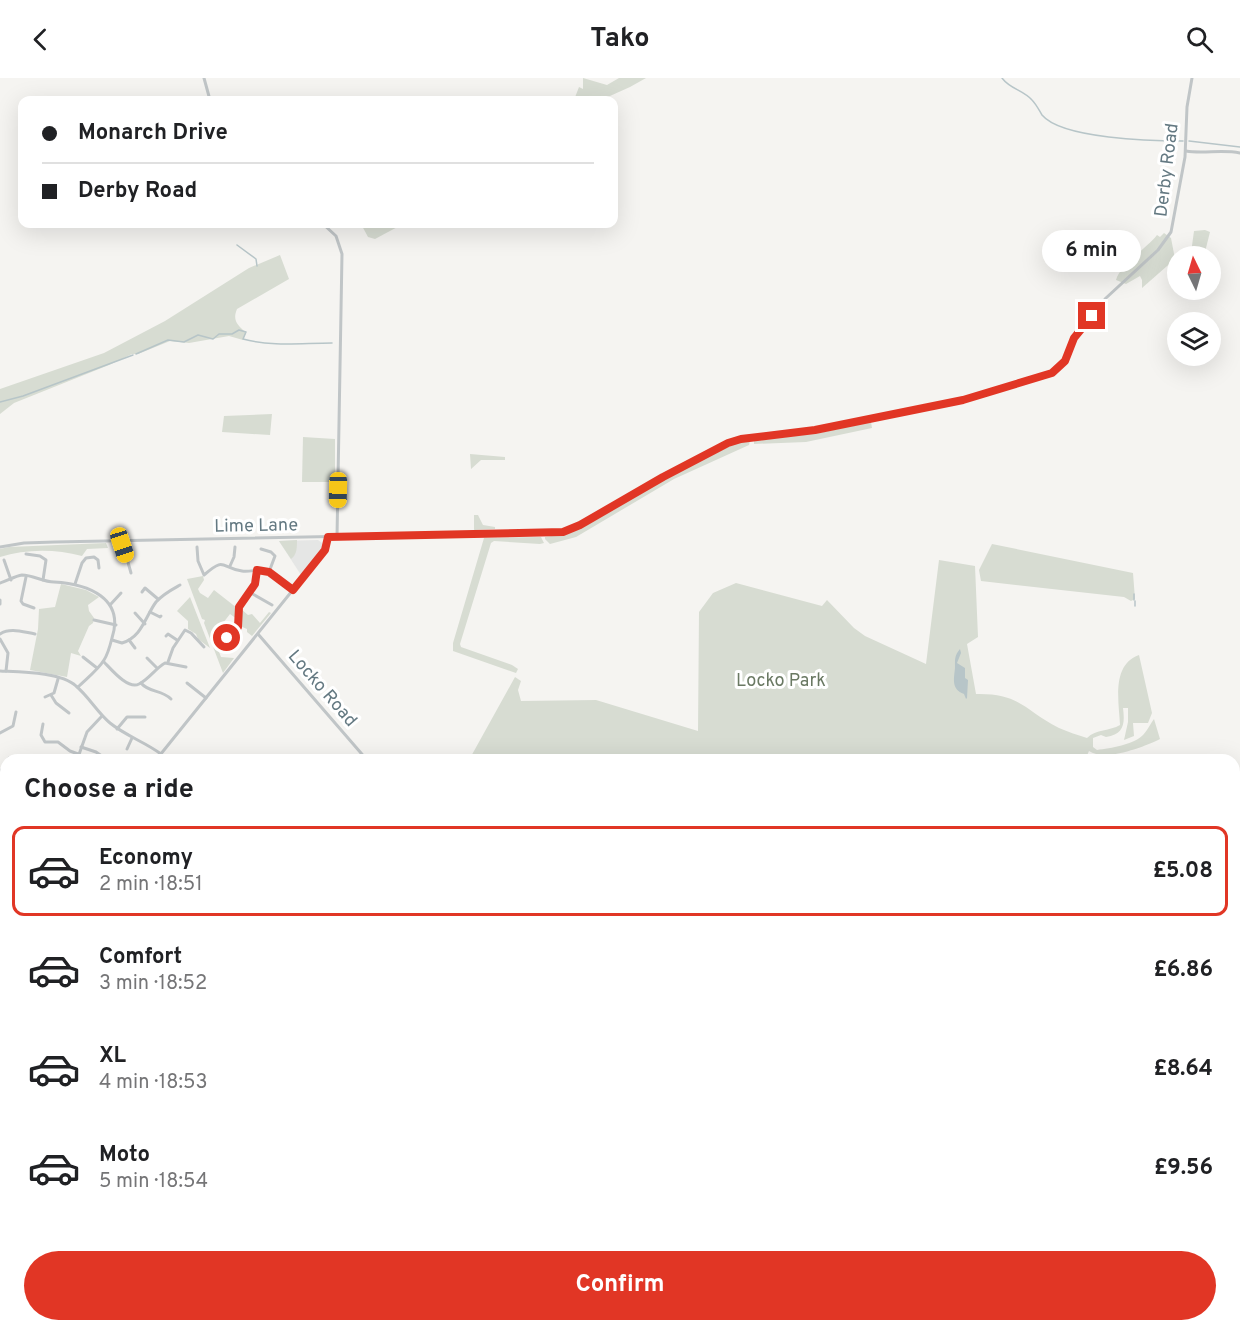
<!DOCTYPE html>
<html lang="en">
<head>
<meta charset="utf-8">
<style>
	:root { --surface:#fff; --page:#f2f2f2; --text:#202124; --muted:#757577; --line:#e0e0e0; --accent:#e13625 }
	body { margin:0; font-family:Overpass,sans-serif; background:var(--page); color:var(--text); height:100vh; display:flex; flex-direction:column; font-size:22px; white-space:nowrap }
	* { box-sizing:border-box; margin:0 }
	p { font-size:20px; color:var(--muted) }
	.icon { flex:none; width:33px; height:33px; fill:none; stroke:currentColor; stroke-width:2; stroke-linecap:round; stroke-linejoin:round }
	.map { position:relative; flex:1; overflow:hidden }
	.details { position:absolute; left:0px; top:676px; width:1240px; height:578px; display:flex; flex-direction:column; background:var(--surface); border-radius:18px 18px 0 0; box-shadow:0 6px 24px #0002 }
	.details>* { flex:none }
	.hud { position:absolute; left:18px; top:18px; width:600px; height:132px; border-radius:12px; box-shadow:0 6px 24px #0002; display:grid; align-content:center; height:132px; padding:0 24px; background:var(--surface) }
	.needle { width:39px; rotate:355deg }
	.fabs { position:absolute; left:1167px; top:168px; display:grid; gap:12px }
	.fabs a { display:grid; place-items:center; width:54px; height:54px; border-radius:50%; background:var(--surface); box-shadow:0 6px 24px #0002; font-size:30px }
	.end { position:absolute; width:27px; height:27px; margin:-14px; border:8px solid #e13625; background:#fff; box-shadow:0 0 0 3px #fff }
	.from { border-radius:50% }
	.bubble { position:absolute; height:42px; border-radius:21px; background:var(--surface); box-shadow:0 6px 24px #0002; font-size:20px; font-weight:700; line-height:42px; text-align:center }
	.car { position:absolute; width:18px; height:36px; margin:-18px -9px; border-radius:8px; box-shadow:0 0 4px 2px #0007; background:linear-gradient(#f5c518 24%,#345 0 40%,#f5c518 0 76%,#345 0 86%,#f5c518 0) }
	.hud b { display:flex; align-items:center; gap:21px; height:57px; font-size:22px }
	.hud b+b { border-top:2px solid var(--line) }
	.hud i { width:15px; height:15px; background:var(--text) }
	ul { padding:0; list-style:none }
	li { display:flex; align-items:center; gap:18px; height:90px; margin:0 12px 9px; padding:0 12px; border:3px solid transparent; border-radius:12px }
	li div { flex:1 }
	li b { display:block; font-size:22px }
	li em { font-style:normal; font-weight:700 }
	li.active { border-color:var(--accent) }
	li>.icon { width:54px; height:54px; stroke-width:1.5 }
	h2 { padding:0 24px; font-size:27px; line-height:72px }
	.cta { display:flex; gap:12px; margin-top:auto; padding:12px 24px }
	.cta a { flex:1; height:69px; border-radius:36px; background:var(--accent); color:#fff; font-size:24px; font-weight:700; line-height:69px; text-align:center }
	header { display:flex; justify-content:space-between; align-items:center; height:78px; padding:0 24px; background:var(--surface); font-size:27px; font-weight:700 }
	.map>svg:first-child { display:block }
	.built { fill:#e5e6e5 }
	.green { fill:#d7dcd2 }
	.water { fill:#b7c5c8 }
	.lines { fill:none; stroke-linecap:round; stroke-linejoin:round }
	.stream { stroke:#b7c5c8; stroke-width:1.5 }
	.minor { stroke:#c0c5c7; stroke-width:3 }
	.route { stroke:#e13625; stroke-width:8 }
	.labels { text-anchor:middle; stroke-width:6; stroke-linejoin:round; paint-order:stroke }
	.street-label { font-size:18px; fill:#647982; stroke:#fff }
	.park-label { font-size:18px; fill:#6a7963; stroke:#fff }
</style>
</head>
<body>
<header><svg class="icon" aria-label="back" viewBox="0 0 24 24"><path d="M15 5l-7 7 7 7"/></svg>Tako<svg class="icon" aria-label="search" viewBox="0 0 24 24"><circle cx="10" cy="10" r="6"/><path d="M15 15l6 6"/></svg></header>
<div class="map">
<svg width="1240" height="1253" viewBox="0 0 1240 1253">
	<rect width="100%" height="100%" fill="#f5f4f1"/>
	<path class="built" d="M318,462L322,465V471L301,497L279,463Z"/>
	<g class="green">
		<path d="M583,0L607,7L619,0H646L630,9L601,22H574L579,9L583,11Z"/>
		<path d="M361,146H403L375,161L368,159Z"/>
		<path d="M1205,152L1210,154L1204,178L1191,175L1194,153Z"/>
		<path d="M1164,155L1171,160L1175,181L1142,210V202L1140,198L1126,206L1116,202C1120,187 1147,170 1157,157L1160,159Z"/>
		<path d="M280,177L289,201L237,231C232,243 238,247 246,255L243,262L229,258L189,265L170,263L138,276H132L109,287L14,325L0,336V311L104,275L165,243L249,190Z"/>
		<path d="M272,336L270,357L222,354L224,338Z"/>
		<path d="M871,344L872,350L806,364L754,366V363L819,355Z"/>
		<path d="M303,359L335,361V404H302Z"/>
		<path d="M750,363L749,367L674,401L576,459L550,466L545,461V459L564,456L573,453L696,384L737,365Z"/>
		<path d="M470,376L505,379V382H481L471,391Z"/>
		<path d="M474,437H478L483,447L495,449V451L474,452Z"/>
		<path d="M541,459L544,465L540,466L494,463L491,465L460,566L461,569L512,587L518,591L516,595L453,573V565L484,460Z"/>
		<path d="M297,462C297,469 297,477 291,481L279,463Z"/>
		<path d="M106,465L108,470L87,471L82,478C55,471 26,471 0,479V471L9,469Z"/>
		<path d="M992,466L1133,495L1135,521L1131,523L1124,519L981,503L979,492Z"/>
		<path d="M939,482L975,488L978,559L967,566L976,616C1021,615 1025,633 1059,650C1068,654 1078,657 1087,660C1096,651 1110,653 1120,647C1119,624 1111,587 1139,577L1152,635L1148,645H1133L1134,658L1124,662L1128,644V630H1123C1125,646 1124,656 1106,659L1101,657L1093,660V669L1097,672C1111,670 1133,667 1143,657C1148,652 1150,646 1154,641L1160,661C1144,669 1105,684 1089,673L1085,682H469L515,599L521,603L518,612L521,623L596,622L698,653L699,534L713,515L736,505L822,528L827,522L854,550L865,558L926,586Z"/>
		<path d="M203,498L204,502L198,511L200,515L208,520L214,512L237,530V541L230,536L213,558L221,579L234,580L223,595L204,545L205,542L202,541L187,501Z"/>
		<path d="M61,506L86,512L99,519L88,527L89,533L94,540L93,545L89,548L78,573L81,578L71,575L67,599L30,592L38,551L39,531L55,529Z"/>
		<path d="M190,519L210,570L198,561L196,556L188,551V543L177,533Z"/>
		<path d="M241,531L248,537L252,536L260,545L269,534L271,535L252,558L247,554V551L240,548V534Z"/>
		<path d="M6,813V870L0,866V821Z"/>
		<path d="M0,1072L6,1077V1223H0Z"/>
		<path d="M11,1248H166L164,1253H14Z"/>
	</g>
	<path class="water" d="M960,571L961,575L957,585L965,590V600L968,602L967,620L966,621L964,616C951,611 954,601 955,590C955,582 954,578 960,571Z"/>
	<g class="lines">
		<g class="stream">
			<path d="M1002,0C1010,11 1023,12 1032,22C1036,26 1039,32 1042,37C1062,61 1153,63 1183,63"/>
			<path d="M1189,63L1240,69"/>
			<path d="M237,167L256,181L257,188"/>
			<path d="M136,276L168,262L184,264L198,257L213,261L219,256H232L239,252L246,254L243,261C273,269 301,265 332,265"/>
			<path d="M0,324L23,318L133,277"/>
			<path d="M1134,516V522"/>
			<path d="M1135,523V528"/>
			<path d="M672,1248V1253"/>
			<path d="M994,1248L999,1253"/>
		</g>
		<g class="minor">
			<path d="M204,0L210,22"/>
			<path d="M1186,73C1204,76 1222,71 1240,75"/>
			<path d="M323,146L336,158L342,176L337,459"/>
			<path d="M122,463L131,495"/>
			<path d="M0,469L24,465L55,464L563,454L581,447L663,399L728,365L741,361L815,353L963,322L1052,295L1062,287L1074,260L1106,220L1158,172L1171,154L1185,79L1187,29L1192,0"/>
			<path d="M197,469L198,483L204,497C226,478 220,490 242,493C248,494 255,492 261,492C274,493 283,504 293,512"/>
			<path d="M261,471L271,474L275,478L269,494"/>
			<path d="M26,476L40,478L46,482L43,502"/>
			<path d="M4,482L11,502"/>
			<path d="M230,488L234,479L235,469"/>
			<path d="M26,499L21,523L23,526L34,530"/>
			<path d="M0,505C7,503 15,498 22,497C33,497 43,504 54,504C88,506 125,520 112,560C110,568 108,576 104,582C98,592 86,601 78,609"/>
			<path d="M75,506L82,485L86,480L94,479L98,482L99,490"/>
			<path d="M142,514L145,510L158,521"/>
			<path d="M251,515L272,527"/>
			<path d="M0,522V526"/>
			<path d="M110,527L121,515"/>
			<path d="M150,534L160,539L161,538"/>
			<path d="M135,535L145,546"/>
			<path d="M94,542L116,547"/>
			<path d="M0,556C10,549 23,554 35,556"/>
			<path d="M258,556L367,682"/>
			<path d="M166,558L168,556L177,562"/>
			<path d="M0,561L8,575L6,593"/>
			<path d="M112,562L122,565C142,559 145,539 156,524C163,516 171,512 180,507"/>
			<path d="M129,562L135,570"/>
			<path d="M231,567V559L238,549L239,531L254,511L257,492"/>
			<path d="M83,579L97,590"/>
			<path d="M147,580L157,590"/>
			<path d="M104,584C111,591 128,612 139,606C148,602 156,590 165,585L186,589"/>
			<path d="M168,584L173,570L185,552L191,555L204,569"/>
			<path d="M0,593C20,594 61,594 76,608C89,619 97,634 110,645C126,658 145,664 161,676"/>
			<path d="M141,605C149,615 161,611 171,621"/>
			<path d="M187,605L206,620"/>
			<path d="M51,617L56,625L69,635"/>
			<path d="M45,619L54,615L58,601"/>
			<path d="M43,646L41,657L45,664H58L70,673L78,676"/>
			<path d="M117,651L127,639H145"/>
			<path d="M0,655L13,648L16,634"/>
			<path d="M81,669L96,674L106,681"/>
			<path d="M127,671L132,660"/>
			<path d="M8,682L9,680"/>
			<path d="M38,682V681"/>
			<path d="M77,682L87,654L102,638"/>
			<path d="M156,682L325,472L328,459"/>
			<path d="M0,693L6,688"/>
			<path d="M0,709L4,720"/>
			<path d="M0,745L1,748"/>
			<path d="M0,775L6,777"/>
			<path d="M1,900L6,892"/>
			<path d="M0,1016L6,999"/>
			<path d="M184,1248L186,1253"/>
			<path d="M601,1253L602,1248"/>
		</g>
	</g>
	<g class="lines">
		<path class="route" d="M227,560L231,561L238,549L239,529L255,506L257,492L269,494L293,512L325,472L328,459L563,454L580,447L663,399L728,365L741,361L815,352L963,322L1052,295L1065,283L1074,260L1092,238"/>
	</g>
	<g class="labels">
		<g class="street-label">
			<text transform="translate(1166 92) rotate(-83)" y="6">Derby Road</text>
			<text transform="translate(256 447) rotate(-1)" y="6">Lime Lane</text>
			<text transform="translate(323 610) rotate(49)" y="6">Locko Road</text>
		</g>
		<g class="park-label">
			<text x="781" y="608">Locko Park</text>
		</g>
	</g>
</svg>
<div class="fabs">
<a><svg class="needle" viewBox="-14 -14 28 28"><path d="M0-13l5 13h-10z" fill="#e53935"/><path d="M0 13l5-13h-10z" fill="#757577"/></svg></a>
<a><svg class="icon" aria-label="layers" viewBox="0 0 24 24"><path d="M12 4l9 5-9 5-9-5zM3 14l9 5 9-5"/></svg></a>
</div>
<i class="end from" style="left:227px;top:560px"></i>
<i class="end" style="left:1092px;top:238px"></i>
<div class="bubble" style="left:1042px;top:152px;width:99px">6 min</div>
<i class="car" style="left:338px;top:412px;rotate:181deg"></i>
<i class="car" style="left:122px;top:467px;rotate:162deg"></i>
<div class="hud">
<b><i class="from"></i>Monarch Drive</b>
<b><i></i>Derby Road</b>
</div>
<section class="details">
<h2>Choose a ride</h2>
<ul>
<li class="active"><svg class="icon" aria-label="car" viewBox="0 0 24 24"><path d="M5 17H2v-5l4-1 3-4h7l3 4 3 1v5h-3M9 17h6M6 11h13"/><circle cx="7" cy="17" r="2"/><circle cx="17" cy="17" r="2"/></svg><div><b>Economy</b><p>2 min · 18:51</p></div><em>£5.08</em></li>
<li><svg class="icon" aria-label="car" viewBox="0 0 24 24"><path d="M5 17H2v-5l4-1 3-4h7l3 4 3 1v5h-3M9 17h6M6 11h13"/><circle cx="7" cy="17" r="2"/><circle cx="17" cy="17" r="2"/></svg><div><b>Comfort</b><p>3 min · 18:52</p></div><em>£6.86</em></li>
<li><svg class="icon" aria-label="car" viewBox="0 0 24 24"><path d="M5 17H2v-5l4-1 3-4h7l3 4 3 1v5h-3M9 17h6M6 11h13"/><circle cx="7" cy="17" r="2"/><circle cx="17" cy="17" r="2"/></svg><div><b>XL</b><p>4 min · 18:53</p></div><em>£8.64</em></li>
<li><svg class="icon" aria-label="car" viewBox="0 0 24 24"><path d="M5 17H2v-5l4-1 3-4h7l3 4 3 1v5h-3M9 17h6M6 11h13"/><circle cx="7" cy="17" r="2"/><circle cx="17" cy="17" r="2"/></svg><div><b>Moto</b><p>5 min · 18:54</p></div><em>£9.56</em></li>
</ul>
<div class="cta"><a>Confirm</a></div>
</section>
</div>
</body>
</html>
